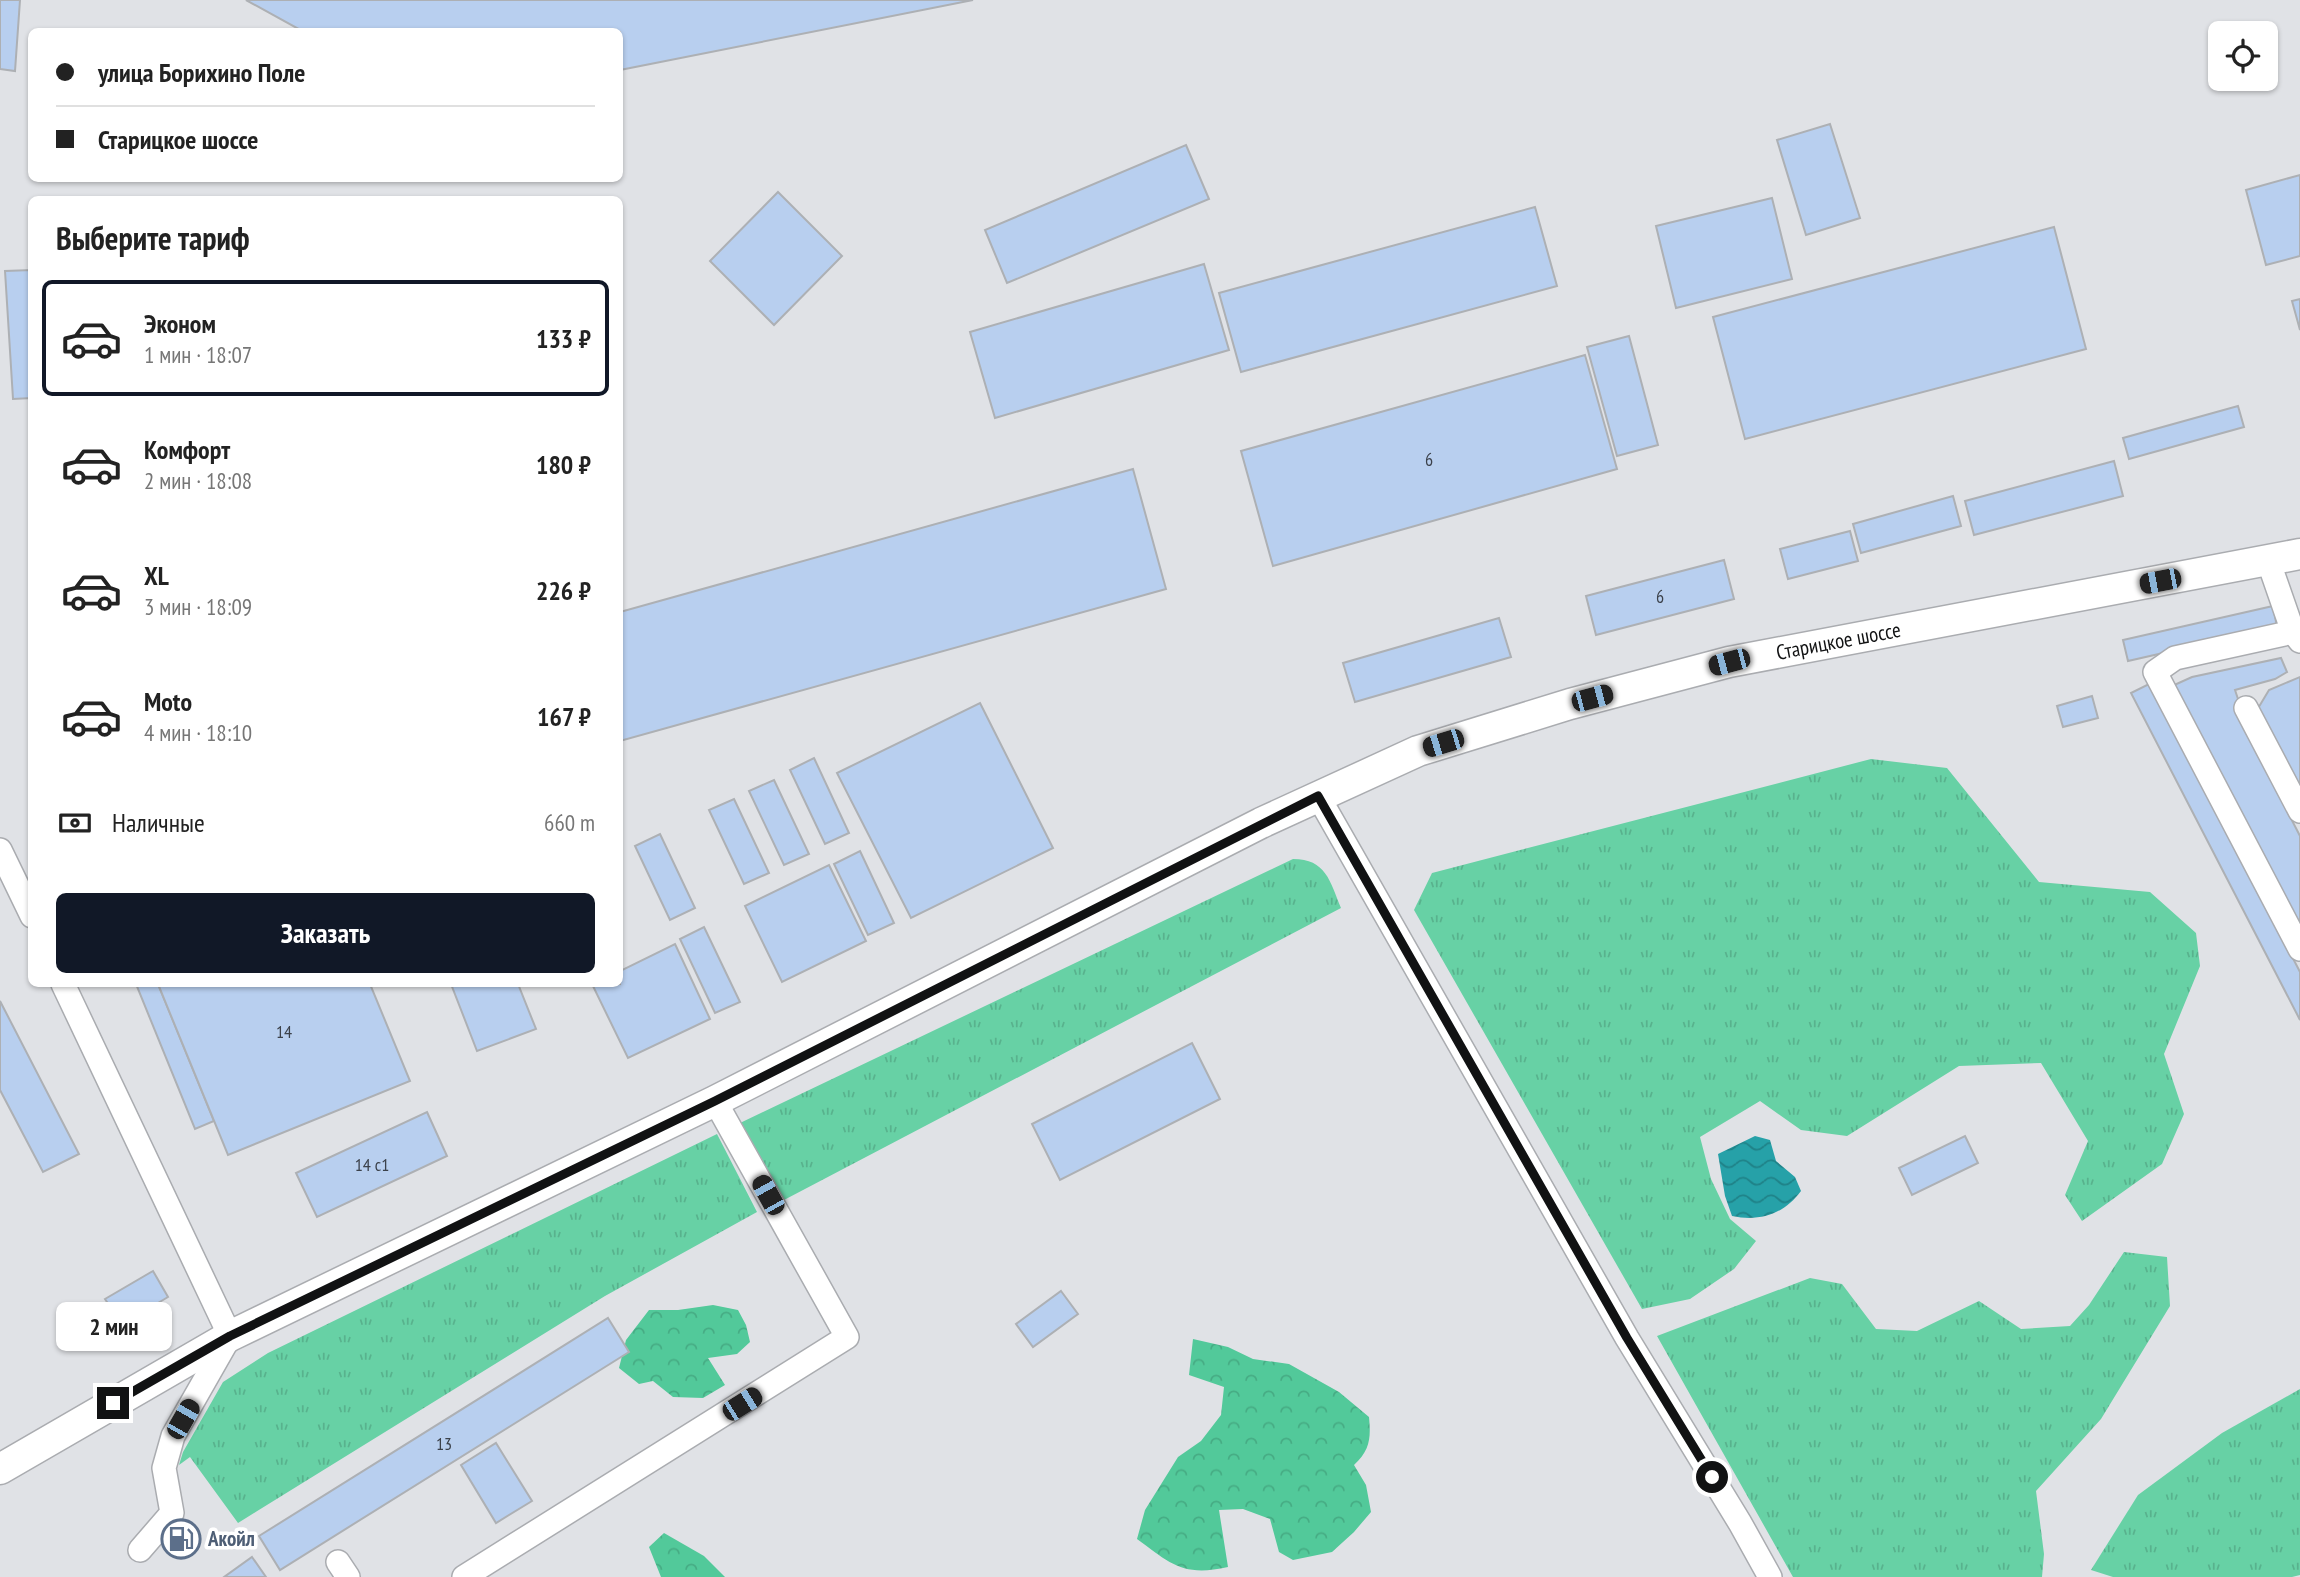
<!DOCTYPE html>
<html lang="ru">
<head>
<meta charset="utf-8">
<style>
	:root { --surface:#fff; --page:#f2f2f2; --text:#222; --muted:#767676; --line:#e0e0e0; --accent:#111827 }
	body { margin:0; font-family:"PT Sans Narrow",sans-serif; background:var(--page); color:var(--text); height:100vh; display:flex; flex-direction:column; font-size:26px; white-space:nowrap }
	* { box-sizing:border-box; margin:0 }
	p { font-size:23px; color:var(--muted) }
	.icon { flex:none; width:38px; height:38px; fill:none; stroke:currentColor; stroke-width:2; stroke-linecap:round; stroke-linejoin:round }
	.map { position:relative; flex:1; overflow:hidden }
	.details { position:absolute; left:28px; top:196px; width:595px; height:791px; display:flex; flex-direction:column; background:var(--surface); border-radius:10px; box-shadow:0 2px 5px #0004 }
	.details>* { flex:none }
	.top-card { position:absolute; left:28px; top:28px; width:595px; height:154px; border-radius:10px; box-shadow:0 2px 5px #0004; display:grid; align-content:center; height:154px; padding:0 28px; background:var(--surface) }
	.controls { position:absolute; left:2208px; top:21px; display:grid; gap:14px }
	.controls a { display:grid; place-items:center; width:70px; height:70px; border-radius:10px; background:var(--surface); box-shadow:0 2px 5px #0004; font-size:35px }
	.end { position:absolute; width:32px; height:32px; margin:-16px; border:9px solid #111213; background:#fff; box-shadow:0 0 0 4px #fff }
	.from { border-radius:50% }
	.bubble { position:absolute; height:49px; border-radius:10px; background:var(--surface); box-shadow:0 2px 5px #0004; font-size:23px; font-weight:800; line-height:49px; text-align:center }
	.car { position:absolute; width:21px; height:42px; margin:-21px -10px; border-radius:9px; box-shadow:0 0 5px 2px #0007; background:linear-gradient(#222 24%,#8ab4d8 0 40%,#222 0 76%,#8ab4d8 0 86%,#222 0) }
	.top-card b { display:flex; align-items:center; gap:24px; height:66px; font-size:26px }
	.top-card b+b { border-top:2px solid var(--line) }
	.top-card i { width:18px; height:18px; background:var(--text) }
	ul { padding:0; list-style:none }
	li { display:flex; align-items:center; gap:21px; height:116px; margin:0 14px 10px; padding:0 14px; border:4px solid transparent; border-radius:10px }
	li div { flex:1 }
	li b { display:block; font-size:26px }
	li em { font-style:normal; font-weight:800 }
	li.current { border-color:var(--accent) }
	li>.icon { width:63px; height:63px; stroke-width:1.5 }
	h2 { padding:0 28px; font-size:32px; line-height:84px }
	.pay { display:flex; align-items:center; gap:18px; height:77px; padding:0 28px; font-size:26px }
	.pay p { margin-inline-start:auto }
	.action { display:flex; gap:14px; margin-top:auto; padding:14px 28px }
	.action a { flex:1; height:80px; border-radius:10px; background:var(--accent); color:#fff; font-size:28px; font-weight:800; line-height:80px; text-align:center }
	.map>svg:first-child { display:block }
	.grass { fill:url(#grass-tufts) }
	.forest { fill:url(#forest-crowns) }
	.water { fill:url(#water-waves) }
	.building { fill:#b8cfef; stroke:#adb0b4; stroke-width:2 }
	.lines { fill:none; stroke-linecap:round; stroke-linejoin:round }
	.minor-casing { stroke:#aaacb0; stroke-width:26 }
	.major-casing { stroke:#aaacb0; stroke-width:33 }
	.minor { stroke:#fff; stroke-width:23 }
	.major { stroke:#fff; stroke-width:30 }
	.route { stroke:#111213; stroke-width:9 }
	.labels { text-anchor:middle; stroke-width:7; stroke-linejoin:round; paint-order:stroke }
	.number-label { font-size:18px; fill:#3b414a }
	.street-label { font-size:21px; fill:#111213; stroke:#fff }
	.service-label { font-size:21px; font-weight:bold; fill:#4e5e75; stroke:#fff; text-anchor:start }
</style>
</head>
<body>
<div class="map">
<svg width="2300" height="1577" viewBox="0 0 2300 1577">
	<defs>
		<pattern id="grass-tufts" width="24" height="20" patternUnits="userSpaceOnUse" patternTransform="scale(1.75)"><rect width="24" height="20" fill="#67d1a5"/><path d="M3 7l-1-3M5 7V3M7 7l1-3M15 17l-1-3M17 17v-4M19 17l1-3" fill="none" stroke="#58b28d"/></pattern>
		<pattern id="forest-crowns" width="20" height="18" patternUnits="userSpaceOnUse" patternTransform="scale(1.75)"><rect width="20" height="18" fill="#52c99a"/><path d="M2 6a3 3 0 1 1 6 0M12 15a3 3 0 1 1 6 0" fill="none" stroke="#46ac84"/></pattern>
		<pattern id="water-waves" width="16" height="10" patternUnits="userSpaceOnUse" patternTransform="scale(1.75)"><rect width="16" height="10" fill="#26a1a8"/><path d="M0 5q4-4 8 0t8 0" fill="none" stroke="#1f8288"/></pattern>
	</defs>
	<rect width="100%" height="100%" fill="#e0e2e6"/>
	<g class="grass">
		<path d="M1871,759L1947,768L2039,882L2150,892L2196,933L2200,966L2164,1054L2184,1114L2162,1164L2082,1221L2065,1195L2088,1141L2041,1063L1959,1066L1847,1136L1801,1130L1760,1101L1700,1137L1711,1179L1730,1219L1756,1241L1734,1269L1690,1299L1642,1309L1414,910L1432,873Z"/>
		<path d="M1293,859C1326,859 1330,881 1341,908L784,1200L740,1123Z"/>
		<path d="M717,1134L757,1212L605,1296L238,1523L190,1457L179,1465L183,1452L223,1382L268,1353Z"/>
		<path d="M2124,1252L2167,1257L2170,1306L2101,1419L2036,1491L2044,1554L2042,1577H1793L1657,1336L1810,1278L1842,1284L1876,1329L1917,1331L1979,1301L2021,1329L2070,1326L2089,1305Z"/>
		<path d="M2300,1389V1575L2292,1577H2113L2091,1570L2138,1495L2222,1433Z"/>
	</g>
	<g class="forest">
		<path d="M713,1305L738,1310L746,1325L750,1342L737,1354L708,1358L725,1385L703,1398L673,1397L653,1381L639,1384L619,1368L626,1340L649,1310H678Z"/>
		<path d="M1193,1339L1228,1347L1253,1359L1289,1364L1339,1392L1369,1417C1371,1438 1370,1450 1354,1465L1366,1485L1371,1512L1354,1532L1332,1552L1293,1560L1279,1552L1270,1519L1243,1509L1219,1510L1228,1567C1183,1577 1171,1564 1137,1539L1145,1510L1178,1457L1201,1441L1221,1415L1224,1387L1189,1375Z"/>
		<path d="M664,1533L704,1556L725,1577H661L649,1547Z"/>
	</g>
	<path class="water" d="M1755,1136L1770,1140L1776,1161L1795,1177L1801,1191C1784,1214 1760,1222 1732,1216L1725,1196L1718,1154Z"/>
	<g class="building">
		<path d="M0,0H20L15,71L0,69Z"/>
		<path d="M246,0H973L620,70V32H304Z"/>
		<path d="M1830,124L1860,218L1806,235L1777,140Z"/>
		<path d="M1186,145L1209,199L1007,283L985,230Z"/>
		<path d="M2300,175V256L2266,265L2246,190Z"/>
		<path d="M778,192L842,256L774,325L710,261Z"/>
		<path d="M1772,198L1792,279L1676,308L1656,226Z"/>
		<path d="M1535,207L1557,286L1241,372L1219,293Z"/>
		<path d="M2054,227L2086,349L1745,439L1713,317Z"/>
		<path d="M1204,264L1229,350L995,418L970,332Z"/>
		<path d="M32,270V398L13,399L5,271Z"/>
		<path d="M2300,299V330L2292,301Z"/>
		<path d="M1629,336L1658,445L1617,456L1587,347Z"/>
		<path d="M1585,355L1617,469L1273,566L1241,451Z"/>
		<path d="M2238,406L2244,427L2129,459L2123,438Z"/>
		<path d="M2114,461L2123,496L1974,535L1965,501Z"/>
		<path d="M1133,469L1166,589L620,741V612Z"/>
		<path d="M1953,496L1961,526L1861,553L1853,524Z"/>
		<path d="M1850,531L1858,561L1788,579L1780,549Z"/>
		<path d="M1724,560L1734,599L1596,635L1586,596Z"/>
		<path d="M2273,606L2277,627L2128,661L2123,640Z"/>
		<path d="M1499,618L1511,657L1355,702L1343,663Z"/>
		<path d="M2281,658L2287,672L2275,679L2235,690L2241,708L2235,710L2300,836V926L2172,686L2192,677Z"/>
		<path d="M2300,677V792L2257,710L2269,690Z"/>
		<path d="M2151,683L2300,972V1020L2131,693Z"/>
		<path d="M2092,696L2098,718L2063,727L2057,706Z"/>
		<path d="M980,703L1053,848L911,918L837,773Z"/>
		<path d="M814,758L849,833L825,844L790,770Z"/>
		<path d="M774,780L809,854L784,865L749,791Z"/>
		<path d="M734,799L769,873L744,884L709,810Z"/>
		<path d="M660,834L695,908L670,920L635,846Z"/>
		<path d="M860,851L894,923L868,935L834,864Z"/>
		<path d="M829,865L866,941L782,982L745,906Z"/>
		<path d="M704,927L740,1002L715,1013L680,939Z"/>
		<path d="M675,944L710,1019L628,1058L592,984H620V971Z"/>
		<path d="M136,984H158L214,1121L195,1129Z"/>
		<path d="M158,984H370L410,1081L228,1155Z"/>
		<path d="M451,984H518L536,1029L477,1051Z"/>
		<path d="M0,1001L79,1154L43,1172L0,1090Z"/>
		<path d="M1192,1043L1220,1099L1060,1180L1032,1124Z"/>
		<path d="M427,1112L447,1156L317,1217L296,1173Z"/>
		<path d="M1965,1136L1978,1163L1912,1195L1899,1168Z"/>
		<path d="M153,1271L168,1297L96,1340L84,1320L109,1305L105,1299Z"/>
		<path d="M1061,1291L1078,1314L1033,1347L1016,1324Z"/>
		<path d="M608,1318L629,1352L280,1570L259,1536Z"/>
		<path d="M496,1443L532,1501L496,1523L461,1465Z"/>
		<path d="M252,1557L266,1577H224Z"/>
	</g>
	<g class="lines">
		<g class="minor-casing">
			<g id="minor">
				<path d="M2268,560L2293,632L2300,641"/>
				<path d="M2293,632L2175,658L2155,672L2300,949"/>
				<path d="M2246,708L2300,811"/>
				<path d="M1318,796L1627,1338L1740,1523L1770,1577"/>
				<path d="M0,850L32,916"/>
				<path d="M63,984L230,1336L173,1436L164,1468L172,1513L140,1550"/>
				<path d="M338,1562L348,1577"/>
				<path d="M464,1577L847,1337L715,1101"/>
			</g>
		</g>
		<g class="major-casing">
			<g id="major">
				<path id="s1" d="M0,1469L230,1336L715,1101L1261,823L1418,751L1570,704L1729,662L2300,554"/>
			</g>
		</g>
		<use href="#minor" class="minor"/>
		<use href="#major" class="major"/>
	</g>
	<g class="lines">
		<path class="route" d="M113,1403L230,1336L715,1101L1318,796L1627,1338L1712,1477"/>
	</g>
	<defs>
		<g id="fuel-ring" transform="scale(2.0125)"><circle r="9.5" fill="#fff" stroke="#5c6f8a" stroke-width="1.5"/><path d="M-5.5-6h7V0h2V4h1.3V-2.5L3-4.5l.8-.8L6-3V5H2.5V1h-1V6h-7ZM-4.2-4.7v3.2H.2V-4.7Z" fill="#5c6f8a"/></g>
	</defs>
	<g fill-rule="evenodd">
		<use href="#fuel-ring" x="181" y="1539"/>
	</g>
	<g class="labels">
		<g class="number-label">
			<text x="1429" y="466">6</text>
			<text x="1660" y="603">6</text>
			<text x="284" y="1038">14</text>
			<text x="372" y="1171">14 с1</text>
			<text x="444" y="1450">13</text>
		</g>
		<g class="street-label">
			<text dy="7" stroke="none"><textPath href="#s1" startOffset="2025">Старицкое шоссе</textPath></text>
		</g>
		<g class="service-label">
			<text x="208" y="1546">Акойл</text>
		</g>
	</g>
</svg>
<div class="controls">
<a><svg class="icon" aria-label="locate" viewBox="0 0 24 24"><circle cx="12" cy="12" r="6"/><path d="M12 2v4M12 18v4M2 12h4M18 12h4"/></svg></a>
</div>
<i class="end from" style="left:1712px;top:1477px"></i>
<i class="end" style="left:113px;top:1403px"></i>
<div class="bubble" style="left:56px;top:1302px;width:116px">2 мин</div>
<i class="car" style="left:2160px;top:581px;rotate:259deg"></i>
<i class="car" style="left:1729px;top:662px;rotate:255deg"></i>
<i class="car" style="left:1592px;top:698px;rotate:75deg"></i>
<i class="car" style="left:1443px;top:743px;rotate:253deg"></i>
<i class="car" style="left:768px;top:1195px;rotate:331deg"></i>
<i class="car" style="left:742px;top:1404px;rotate:58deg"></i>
<i class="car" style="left:183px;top:1419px;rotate:30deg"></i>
<div class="top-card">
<b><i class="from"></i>улица Борихино Поле</b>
<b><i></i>Старицкое шоссе</b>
</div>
<section class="details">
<h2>Выберите тариф</h2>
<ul>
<li class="current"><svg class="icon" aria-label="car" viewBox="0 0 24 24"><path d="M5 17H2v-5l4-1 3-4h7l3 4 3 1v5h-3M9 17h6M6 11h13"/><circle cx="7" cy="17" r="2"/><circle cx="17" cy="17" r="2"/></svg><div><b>Эконом</b><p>1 мин · 18:07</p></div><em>133 ₽</em></li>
<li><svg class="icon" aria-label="car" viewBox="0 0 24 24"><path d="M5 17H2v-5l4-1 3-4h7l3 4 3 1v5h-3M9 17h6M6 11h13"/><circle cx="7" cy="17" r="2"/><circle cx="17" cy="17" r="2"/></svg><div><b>Комфорт</b><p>2 мин · 18:08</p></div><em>180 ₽</em></li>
<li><svg class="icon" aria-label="car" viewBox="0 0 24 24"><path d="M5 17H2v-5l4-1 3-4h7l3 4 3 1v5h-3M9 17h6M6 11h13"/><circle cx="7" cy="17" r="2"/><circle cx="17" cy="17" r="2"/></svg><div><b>XL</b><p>3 мин · 18:09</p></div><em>226 ₽</em></li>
<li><svg class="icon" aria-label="car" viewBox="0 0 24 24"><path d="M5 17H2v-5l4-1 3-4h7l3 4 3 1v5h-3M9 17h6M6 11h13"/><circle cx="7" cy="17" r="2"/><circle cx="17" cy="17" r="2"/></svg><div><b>Moto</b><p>4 мин · 18:10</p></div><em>167 ₽</em></li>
</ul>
<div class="pay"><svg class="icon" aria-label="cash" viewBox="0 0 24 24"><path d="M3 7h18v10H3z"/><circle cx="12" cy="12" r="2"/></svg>Наличные<p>660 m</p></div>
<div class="action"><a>Заказать</a></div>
</section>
</div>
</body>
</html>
